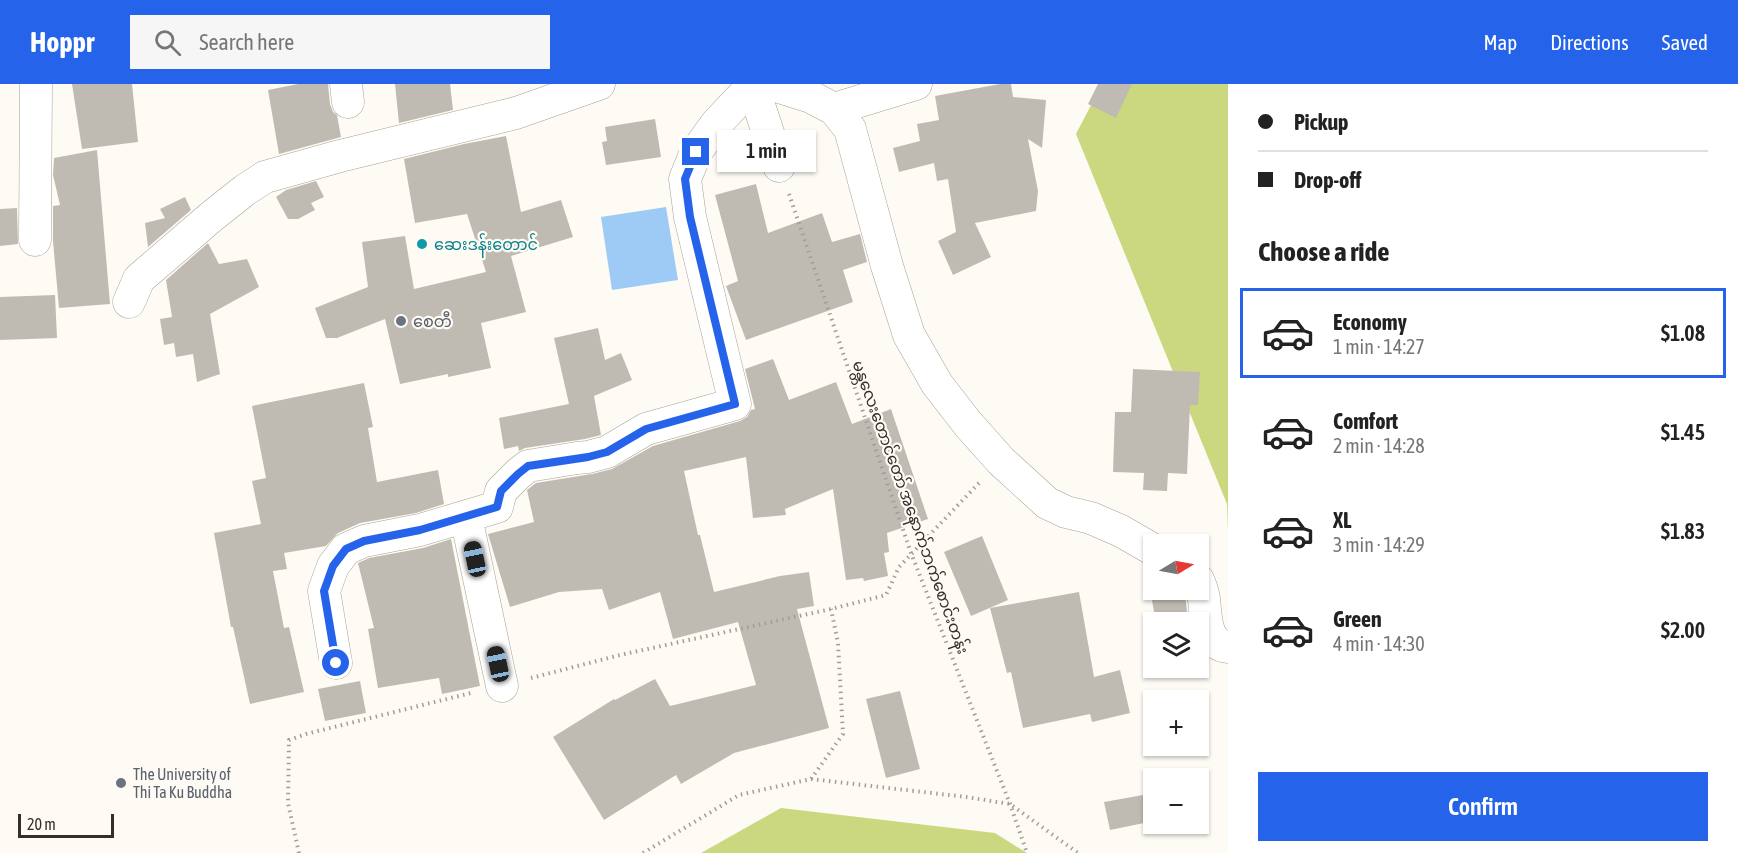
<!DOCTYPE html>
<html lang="en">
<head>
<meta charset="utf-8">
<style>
	:root { --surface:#fff; --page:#f6f6f6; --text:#222; --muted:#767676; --line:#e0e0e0; --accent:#2563eb }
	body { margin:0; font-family:"Asap Condensed","Noto Sans Myanmar",sans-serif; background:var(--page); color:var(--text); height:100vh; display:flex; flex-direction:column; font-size:22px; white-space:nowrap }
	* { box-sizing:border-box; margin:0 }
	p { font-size:20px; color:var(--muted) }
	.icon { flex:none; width:33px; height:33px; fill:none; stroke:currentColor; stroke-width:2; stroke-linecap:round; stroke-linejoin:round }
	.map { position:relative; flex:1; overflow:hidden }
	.sheet { display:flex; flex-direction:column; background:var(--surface); width:510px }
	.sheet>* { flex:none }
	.guide { display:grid; align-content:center; height:132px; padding:0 30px; background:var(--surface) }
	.needle { width:39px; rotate:80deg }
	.buttons { position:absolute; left:1143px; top:450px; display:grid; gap:12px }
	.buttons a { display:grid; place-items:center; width:66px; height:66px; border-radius:0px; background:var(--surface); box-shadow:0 2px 4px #0004; font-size:30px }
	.scale { position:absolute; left:18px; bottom:15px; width:96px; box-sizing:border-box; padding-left:6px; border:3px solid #322f2c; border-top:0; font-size:16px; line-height:21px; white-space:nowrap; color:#322f2c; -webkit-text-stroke:4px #fefbf5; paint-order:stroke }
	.end { position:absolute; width:27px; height:27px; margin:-14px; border:8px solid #2563eb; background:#fff; box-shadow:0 0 0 3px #fff }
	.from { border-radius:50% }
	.bubble { position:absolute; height:42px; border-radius:0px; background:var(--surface); box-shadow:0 2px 4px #0004; font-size:20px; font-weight:600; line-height:42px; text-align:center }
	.car { position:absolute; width:18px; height:36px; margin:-18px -9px; border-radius:8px; box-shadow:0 0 4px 2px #0007; background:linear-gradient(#222 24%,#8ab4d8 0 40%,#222 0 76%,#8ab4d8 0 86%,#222 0) }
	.guide b { display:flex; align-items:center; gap:21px; height:57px; font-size:22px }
	.guide b+b { border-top:2px solid var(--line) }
	.guide i { width:15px; height:15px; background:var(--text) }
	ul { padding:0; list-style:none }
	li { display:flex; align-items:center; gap:18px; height:90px; margin:0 12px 9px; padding:0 18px; border:3px solid transparent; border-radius:0px }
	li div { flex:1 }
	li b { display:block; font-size:22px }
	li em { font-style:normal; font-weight:600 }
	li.current { border-color:var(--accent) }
	li>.icon { width:54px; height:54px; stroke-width:1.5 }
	h2 { padding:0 30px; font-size:27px; line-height:72px }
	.action { display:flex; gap:12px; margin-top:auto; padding:12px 30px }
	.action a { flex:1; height:69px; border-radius:0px; background:var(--accent); color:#fff; font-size:24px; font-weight:600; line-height:69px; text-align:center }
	header { display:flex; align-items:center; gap:36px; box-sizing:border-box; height:84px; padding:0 30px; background:var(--accent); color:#fff }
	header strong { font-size:28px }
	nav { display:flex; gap:33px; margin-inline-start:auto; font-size:21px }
	.search { width:420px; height:54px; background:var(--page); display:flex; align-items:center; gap:15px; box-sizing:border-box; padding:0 21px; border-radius:0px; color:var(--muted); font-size:22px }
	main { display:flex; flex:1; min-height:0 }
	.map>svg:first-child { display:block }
	.green { fill:#cbd880 }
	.water { fill:#9ecbf5 }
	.building { fill:#c0bbb2 }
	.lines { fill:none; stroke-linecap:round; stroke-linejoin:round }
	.minor-casing { stroke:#a6a198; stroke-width:33 }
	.path { stroke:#a19e99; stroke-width:4; stroke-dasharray:1.5 4.5; stroke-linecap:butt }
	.minor { stroke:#fff; stroke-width:32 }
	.route { stroke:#2563eb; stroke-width:8 }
	.culture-dot { fill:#0f9aa8; stroke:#fefbf5; stroke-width:2 }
	.worship-dot { fill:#6b7280; stroke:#fefbf5; stroke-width:2 }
	.labels { text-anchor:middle; stroke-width:4.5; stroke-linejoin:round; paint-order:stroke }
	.culture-label { font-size:16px; fill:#0d838f; stroke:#fefbf5; text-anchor:start }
	.worship-label { font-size:16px; fill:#5b616d; stroke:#fefbf5; text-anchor:start }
	.street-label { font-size:16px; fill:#322f2c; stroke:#fefbf5 }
</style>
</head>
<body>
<header>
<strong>Hoppr</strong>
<div class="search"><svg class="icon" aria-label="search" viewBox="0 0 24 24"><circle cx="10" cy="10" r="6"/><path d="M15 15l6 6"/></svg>Search here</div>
<nav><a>Map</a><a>Directions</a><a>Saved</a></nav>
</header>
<main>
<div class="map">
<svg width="1228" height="769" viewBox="0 0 1228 769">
	<rect width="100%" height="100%" fill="#fefbf5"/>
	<g class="green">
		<path d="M1102,0H1228V448L1227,420L1076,50Z"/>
		<path d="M781,724L995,749L1027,769H701Z"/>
	</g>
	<path class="water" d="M666,123L678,196L612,206L601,133Z"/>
	<g class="building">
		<path d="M72,0H132L138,58L82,65Z"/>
		<path d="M298,0H328L330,20L333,28L337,31L341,53L279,70L268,6Z"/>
		<path d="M395,0H450L453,26L399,39Z"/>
		<path d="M1000,0H1011L1013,13L1046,16L1042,64L1028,55L1038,107L1036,127L975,139L991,173L953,191L938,157L956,148L948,95L937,97L934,79L899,88L893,64L920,57L917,40L939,36L935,12Z"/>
		<path d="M1098,0H1132L1116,34L1088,20Z"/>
		<path d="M655,35L661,73L606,81L602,58L607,57L605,43Z"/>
		<path d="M506,52L521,128L561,116L573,153L511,172L526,228L481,239L491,284L448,293V290L400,300L385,235L337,254H326L315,224L368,203L362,158L405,152L414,205L486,188L467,130L415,139L404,75L464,60Z"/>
		<path d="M97,66L110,220L59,224L53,157V122L60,121L53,91L54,74Z"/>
		<path d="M316,97L324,113L311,119L315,126L298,135H288L276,113L286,106Z"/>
		<path d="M756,100L768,149L822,129L832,158L860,150L867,178L843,186L853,218L746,256L726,202L738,197L715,111Z"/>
		<path d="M185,113L191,126L148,163L145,139L165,134L160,125Z"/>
		<path d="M17,124L18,160L0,162V125Z"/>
		<path d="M208,159L219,180L247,175L259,203L210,230L220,290L197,298L193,270L176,273L174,259L164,261L160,235L172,233L166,196Z"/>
		<path d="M55,211L57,254L0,256V213Z"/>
		<path d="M598,244L605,276L621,269L632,296L594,312L601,351L585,355L525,364L519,367L518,362L504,365L499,334L569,320L554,254Z"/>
		<path d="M773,275L789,316L836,298L852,340L891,325L928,435L887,449L889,468L884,469L888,492L864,497L863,494L846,496L833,405L785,425L786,431L753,434L746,373L684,387L698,451H700L714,508L780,492L809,488L814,522L797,525L829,644L734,669L681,700L676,691L604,736L553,653L614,615L615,616L655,595L670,622L756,601L738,538L673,555L660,508L609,526L602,505L559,508L510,523L488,450L534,438L527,406L536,399L592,390L612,385L653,362L740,337L747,333L751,326L755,325L745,285Z"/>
		<path d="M1133,285L1200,288L1198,321H1190L1187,390L1168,389L1167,407L1143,406L1144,389L1113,388L1115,328H1131Z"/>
		<path d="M364,299L373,343L368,344L377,398L438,386L444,420L416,429L360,439L338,449L326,462L284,469L287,485L273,487L284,544L289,543L304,608L250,620L233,543H231L214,449L261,440L252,397L266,394L252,322Z"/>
		<path d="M982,452L1008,516L971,532L944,468Z"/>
		<path d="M451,455L480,602L442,610L439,594L378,604L368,545L374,544L358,479L369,474L423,464Z"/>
		<path d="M1150,506H1183L1186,518L1188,538H1156Z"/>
		<path d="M1079,508L1094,593L1120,586L1130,629L1092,638L1090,630L1023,644L1011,588L1007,589L990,524Z"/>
		<path d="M360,597L366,629L325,637L318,605Z"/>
		<path d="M900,607L920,685L886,694L866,615Z"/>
		<path d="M1154,709V737L1110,746L1104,718Z"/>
	</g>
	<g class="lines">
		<g class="minor-casing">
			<g id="minor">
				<path d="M346,0L348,18"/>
				<path d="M752,0L779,82"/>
				<path d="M834,25L916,0"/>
				<path d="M35,156L36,0"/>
				<path d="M129,218L139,195L211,133L245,106L265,93L340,72L516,29L599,0"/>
				<path d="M466,433L502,602"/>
				<path d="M1198,496C1201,502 1203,509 1204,515C1206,532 1205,561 1228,563"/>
				<path d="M336,579L324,507L333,482L346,465L364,457L420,446L497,423L501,407L518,390L528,382L577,374L588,373L607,368L646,345L735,320L690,133L685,95L696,68L717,39L752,2L773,1L811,13L834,25L850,45L887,182L909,251L937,300L968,340L1001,377L1047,419L1066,428L1091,434L1121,447L1154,466"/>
			</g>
		</g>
		<g class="path">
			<path d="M789,110L911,469L1010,720L1027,769"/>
			<path d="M531,594L620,571L831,525L886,511L899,483L979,399"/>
			<path d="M811,695L966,713L1010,720L1078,769"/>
			<path d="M299,769L288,719L289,656L306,650L471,609"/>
			<path d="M643,769L739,711L811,695L843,650L838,559L831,525"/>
		</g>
		<use href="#minor" class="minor"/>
	</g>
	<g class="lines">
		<path class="route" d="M336,579L324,507L333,482L346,465L364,457L420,446L497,423L501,407L518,390L528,382L588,373L607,368L646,345L735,320L690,133L685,95L696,68"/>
	</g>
	<circle class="culture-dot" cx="422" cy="160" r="6"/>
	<g class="worship-dot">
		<circle cx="401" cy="237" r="6"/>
		<circle cx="121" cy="699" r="6"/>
	</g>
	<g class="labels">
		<g class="culture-label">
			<text x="434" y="166">ဆေးဒန်းတောင်</text>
		</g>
		<g class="worship-label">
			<text x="413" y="243">စေတီ</text>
			<text x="133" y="696">The University of<tspan x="133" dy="18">Thi Ta Ku Buddha</tspan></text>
		</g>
		<g class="street-label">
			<text transform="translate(911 423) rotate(70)" y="6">မန္တလေးတောင်တော် အနောက်ဘက်စောင်းတန်း</text>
		</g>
	</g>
</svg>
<div class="buttons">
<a><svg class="needle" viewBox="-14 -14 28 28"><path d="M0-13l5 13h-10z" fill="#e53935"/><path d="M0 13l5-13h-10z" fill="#767676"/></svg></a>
<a><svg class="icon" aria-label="layers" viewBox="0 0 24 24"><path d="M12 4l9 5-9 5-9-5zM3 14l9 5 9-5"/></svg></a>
<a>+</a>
<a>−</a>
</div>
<div class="scale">20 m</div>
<i class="end from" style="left:336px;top:579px"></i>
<i class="end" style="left:696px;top:68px"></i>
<div class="bubble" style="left:717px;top:46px;width:99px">1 min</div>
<i class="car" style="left:475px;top:475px;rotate:348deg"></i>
<i class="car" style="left:498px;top:580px;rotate:348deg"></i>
</div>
<section class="sheet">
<div class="guide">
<b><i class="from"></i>Pickup</b>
<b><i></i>Drop-off</b>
</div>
<h2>Choose a ride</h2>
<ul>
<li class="current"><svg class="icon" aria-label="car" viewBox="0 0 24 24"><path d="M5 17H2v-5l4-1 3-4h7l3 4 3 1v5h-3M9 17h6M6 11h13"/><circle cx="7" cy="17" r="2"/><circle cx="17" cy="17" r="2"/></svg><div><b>Economy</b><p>1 min · 14:27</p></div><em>$1.08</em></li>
<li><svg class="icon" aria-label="car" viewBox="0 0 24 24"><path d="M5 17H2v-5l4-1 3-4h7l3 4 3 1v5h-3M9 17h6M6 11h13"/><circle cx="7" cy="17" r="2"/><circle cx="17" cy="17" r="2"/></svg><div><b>Comfort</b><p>2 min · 14:28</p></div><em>$1.45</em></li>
<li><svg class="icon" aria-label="car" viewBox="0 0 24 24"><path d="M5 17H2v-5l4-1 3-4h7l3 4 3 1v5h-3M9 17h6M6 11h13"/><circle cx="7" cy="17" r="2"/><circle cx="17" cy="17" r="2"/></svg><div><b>XL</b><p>3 min · 14:29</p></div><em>$1.83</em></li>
<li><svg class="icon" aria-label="car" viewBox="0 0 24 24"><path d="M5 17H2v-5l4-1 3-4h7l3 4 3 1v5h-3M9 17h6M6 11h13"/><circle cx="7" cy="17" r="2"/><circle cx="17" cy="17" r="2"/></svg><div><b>Green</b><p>4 min · 14:30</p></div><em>$2.00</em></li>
</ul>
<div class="action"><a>Confirm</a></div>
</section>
</main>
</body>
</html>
